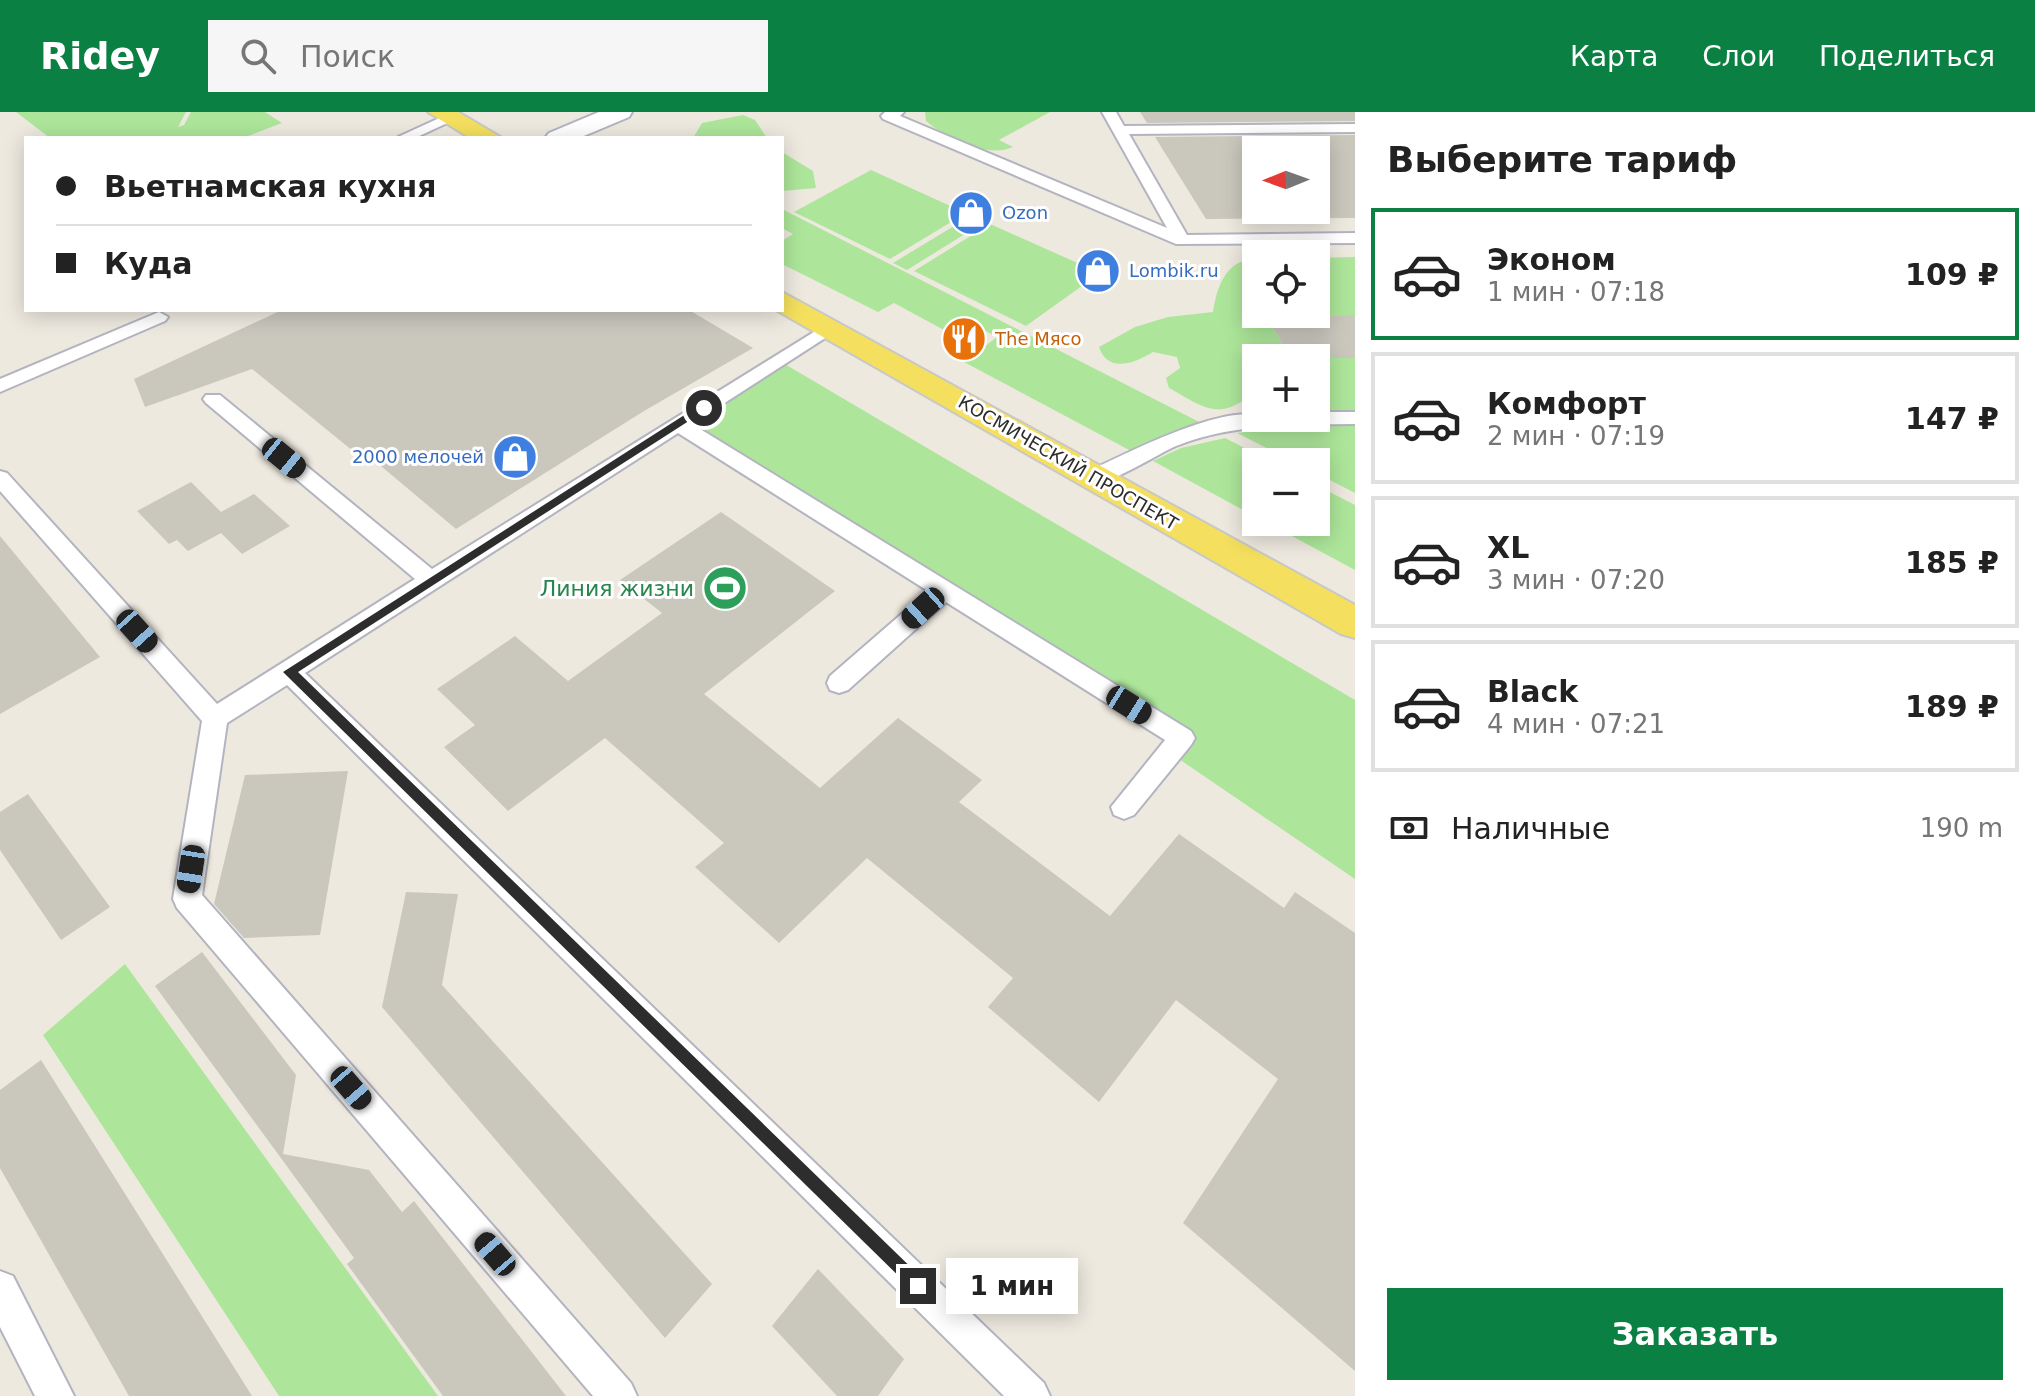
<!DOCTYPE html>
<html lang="ru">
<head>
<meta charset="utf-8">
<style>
	:root { --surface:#fff; --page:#f6f6f6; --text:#222; --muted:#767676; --line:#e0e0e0; --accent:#0b8043 }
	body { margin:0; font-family:"DejaVu Sans",sans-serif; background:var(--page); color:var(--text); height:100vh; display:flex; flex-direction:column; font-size:30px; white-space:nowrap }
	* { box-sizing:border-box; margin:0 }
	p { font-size:26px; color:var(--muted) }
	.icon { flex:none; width:44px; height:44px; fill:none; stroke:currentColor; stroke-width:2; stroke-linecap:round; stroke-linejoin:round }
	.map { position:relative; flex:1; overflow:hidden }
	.drawer { display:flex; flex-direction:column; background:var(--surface); width:680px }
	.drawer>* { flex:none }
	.hud { position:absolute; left:24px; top:24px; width:760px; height:176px; border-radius:0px; box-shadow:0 4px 20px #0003; display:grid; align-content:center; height:176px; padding:0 32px; background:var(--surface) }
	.needle { width:52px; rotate:269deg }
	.fabs { position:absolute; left:1242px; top:24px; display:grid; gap:16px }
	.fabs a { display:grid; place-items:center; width:88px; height:88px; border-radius:0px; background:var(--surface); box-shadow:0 4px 20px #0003; font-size:40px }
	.end { position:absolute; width:36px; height:36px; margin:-18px; border:10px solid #2d2d2d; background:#fff; box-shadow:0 0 0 4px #fff }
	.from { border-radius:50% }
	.bubble { position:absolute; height:56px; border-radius:0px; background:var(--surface); box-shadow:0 4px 20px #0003; font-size:26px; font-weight:700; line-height:56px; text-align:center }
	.car { position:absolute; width:24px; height:48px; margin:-24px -12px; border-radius:10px; box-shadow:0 0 6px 2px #0007; background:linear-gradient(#222 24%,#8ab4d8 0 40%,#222 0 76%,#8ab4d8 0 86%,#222 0) }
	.hud b { display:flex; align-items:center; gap:28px; height:76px; font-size:30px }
	.hud b+b { border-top:2px solid var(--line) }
	.hud i { width:20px; height:20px; background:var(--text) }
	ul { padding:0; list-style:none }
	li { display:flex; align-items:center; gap:24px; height:132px; margin:0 16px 12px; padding:0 16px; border:4px solid var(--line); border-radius:0px }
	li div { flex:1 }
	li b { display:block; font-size:30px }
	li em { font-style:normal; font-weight:700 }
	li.current { border-color:var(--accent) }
	li>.icon { width:72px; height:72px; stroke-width:1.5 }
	h2 { padding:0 32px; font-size:36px; line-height:96px }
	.pay { display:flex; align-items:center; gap:20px; height:88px; padding:0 32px; font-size:30px }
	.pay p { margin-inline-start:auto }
	.button { display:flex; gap:16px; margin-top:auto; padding:16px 32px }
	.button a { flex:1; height:92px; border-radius:0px; background:var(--accent); color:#fff; font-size:32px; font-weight:700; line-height:92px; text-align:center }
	header { display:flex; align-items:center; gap:48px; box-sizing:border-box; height:112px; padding:0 40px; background:var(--accent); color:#fff }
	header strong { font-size:38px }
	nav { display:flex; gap:44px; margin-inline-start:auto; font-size:28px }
	.search { width:560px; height:72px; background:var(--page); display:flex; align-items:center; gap:20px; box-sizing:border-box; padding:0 28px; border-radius:0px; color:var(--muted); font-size:30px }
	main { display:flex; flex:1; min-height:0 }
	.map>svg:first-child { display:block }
	.green { fill:#ade69a }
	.building { fill:#cac7bd; fill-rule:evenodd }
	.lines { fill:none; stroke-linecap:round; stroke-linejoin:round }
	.lane-casing { stroke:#b3b4c0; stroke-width:4 }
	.street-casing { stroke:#b3b4c0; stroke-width:4 }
	.primary-casing { stroke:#c8c8c8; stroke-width:4 }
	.lane { fill:#fff; fill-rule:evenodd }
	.street { fill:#fff; fill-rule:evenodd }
	.primary { fill:#f4df5e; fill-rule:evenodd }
	.route { fill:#2d2d2d }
	.labels { text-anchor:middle; stroke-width:6; stroke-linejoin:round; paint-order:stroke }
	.far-shop-label { font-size:18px; fill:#366cbe; stroke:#fff; text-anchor:start }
	.far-food-label { font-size:18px; fill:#c56008; stroke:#fff; text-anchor:start }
	.far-street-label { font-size:18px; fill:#2d2d2d; stroke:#fff }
	.leisure-label { font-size:22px; fill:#27864d; stroke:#fff; text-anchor:end }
</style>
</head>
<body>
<header>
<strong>Ridey</strong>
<div class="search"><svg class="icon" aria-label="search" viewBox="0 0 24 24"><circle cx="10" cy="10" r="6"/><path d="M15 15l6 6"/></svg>Поиск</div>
<nav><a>Карта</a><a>Слои</a><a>Поделиться</a></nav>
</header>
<main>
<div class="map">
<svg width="1355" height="1284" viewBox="0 0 1355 1284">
	<rect width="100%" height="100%" fill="#eee9df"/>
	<g class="green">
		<path d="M16,0H186L178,15L184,13L191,0H265L282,11L243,26H50Z"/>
		<path d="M925,0H1050L999,28L1013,35C987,47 946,26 926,9Z"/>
		<path d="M743,3L755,8L767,26H693L702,11Z"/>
		<path d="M782,40L813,59L816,76L782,79Z"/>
		<path d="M871,58L966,101L890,147L794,100Z"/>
		<path d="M782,97L1211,316L1131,339L964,250L997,225L962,207L944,218L894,191L878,200L782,152V129L793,122L782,116Z"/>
		<path d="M972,103L986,109L907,158L893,151Z"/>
		<path d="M990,112L1100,161L1026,214L914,159Z"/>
		<path d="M1355,145V203L1266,204L1291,246H1256V286C1246,286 1240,291 1231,295C1210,304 1188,286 1169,276L1166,266L1180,256L1177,245L1153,240C1135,251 1108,262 1099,235L1135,215L1168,205L1213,200C1217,173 1227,147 1256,147V202H1316V146Z"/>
		<rect x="1316" y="246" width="39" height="54"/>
		<path d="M783,251L1355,588V767L1176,645L1188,625L686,312Z"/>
		<path d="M1300,312H1355V381L1316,361V350H1294L1237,321Z"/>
		<path d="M1225,326L1272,350H1256V405L1153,349L1181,336Z"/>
		<path d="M1316,373L1355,393V458L1266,410H1316Z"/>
		<path d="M125,852L438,1284H279L43,923Z"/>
	</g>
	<g class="building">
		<path d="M1140,0H1355V9L1147,11Z"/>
		<path d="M1355,23V106L1206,107L1155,25ZM1256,38H1316V98H1256Z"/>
		<path d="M282,198H689L753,236L644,299L456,417L375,349L369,352L252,257L145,295L134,267Z"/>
		<path d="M1355,203V246H1291L1266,204Z"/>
		<path d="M191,370L221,400L254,382L290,414L242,442L221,421L188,439L177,428L169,432L137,399Z"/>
		<path d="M721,400L835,479L704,582L820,676L898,606L982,668L959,690L1110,804L1179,722L1284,796L1295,780L1355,821V1259L1183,1111L1278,967L1176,888L1099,990L988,895L1013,866L867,746L779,831L695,755L724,731L605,626L508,699L444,635L475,613L437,577L515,524L568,569L662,501L620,468Z"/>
		<path d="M0,424L100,545L0,602Z"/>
		<path d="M348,659L320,823L244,826L214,792L245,663Z"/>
		<path d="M28,682L110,795L61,828L0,738V700Z"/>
		<path d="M406,780L458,782L442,873L712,1172L665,1226L382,895Z"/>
		<path d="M202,840L296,963L283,1042L369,1058L402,1100L414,1089L566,1284H443L347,1152L354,1146L155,874Z"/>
		<path d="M41,948L252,1284H129L0,1056V978Z"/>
		<path d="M818,1157L904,1247L878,1284H837L772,1214Z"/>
	</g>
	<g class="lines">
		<g class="lane-casing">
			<g id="lane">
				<path d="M885,0H904L900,4L1167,116L1102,0H1116L1124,14L1355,12V20L1129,22L1187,123L1355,121V131L1176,132L883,7L881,4Z"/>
				<path d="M446,3L458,6L415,26L398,25Z"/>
				<path d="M159,200L168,205L165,209L0,280V267Z"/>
				<path d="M830,210L839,215L836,219L692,312L1191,619L1195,626L1191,633L1134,703L1124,707L1114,703L1111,695L1165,628L946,490L848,578L839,581L830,578L827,571L830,564L928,479L678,321L305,561L1044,1271L1050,1284H1004L287,573L227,611L202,783L631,1271L637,1284H593L177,796L173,787L202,609L0,379V359L7,361L217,592L415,467L206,291L203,287L206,283H220L432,457Z"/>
				<path d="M1316,300H1355V312C1295,313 1232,311 1176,334C1155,343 1105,377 1085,371L1081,366L1085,361C1123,343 1214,296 1256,303C1272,306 1296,306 1316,306Z"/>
				<path d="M0,1159L13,1164L74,1284H35L0,1215Z"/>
			</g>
		</g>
		<g class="street-casing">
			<path id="street" d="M599,0H632L629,5L579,26H545L549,21Z"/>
		</g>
		<g class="primary-casing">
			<g id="primary">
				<path d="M428,0H458L502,26H470Z"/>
				<path d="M782,180L1355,493V526L1341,522L776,198H782Z"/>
			</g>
		</g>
		<use href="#lane" class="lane"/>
		<use href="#street" class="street"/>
		<use href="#primary" class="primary"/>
	</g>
	<path class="route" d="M700,293L709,296L298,560L924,1168L927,1174L918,1183L283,560Z"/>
	<defs>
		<g id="shop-disc" transform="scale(2.3)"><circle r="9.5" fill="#3f7fe0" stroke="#fff"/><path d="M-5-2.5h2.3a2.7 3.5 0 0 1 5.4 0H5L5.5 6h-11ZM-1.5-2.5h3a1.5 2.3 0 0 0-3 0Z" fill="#fff"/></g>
		<g id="restaurant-disc" transform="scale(2.3)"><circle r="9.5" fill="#e8710a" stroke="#fff"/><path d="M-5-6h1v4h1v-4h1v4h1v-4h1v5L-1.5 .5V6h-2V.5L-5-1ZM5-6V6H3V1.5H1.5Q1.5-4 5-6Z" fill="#fff"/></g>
		<g id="stadium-disc" transform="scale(2.3)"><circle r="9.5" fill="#2e9e5b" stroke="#fff"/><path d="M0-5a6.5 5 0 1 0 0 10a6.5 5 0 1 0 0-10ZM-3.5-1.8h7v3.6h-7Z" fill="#fff"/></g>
	</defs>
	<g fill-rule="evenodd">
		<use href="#shop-disc" x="971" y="101"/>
		<use href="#shop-disc" x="1098" y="159"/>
		<use href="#restaurant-disc" x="964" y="227"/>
		<use href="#shop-disc" x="515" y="345"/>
		<use href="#stadium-disc" x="725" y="476"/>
	</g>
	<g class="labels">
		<g class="far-shop-label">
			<text x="1002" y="107">Ozon</text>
			<text x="1129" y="165">Lombik.ru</text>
			<text x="484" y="351" text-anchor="end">2000 мелочей</text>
		</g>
		<g class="far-food-label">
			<text x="995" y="233">The Мясо</text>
		</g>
		<g class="far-street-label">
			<text transform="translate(1068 351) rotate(30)" y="6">КОСМИЧЕСКИЙ ПРОСПЕКТ</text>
		</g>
		<g class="leisure-label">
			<text x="694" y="484">Линия жизни</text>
		</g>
	</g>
</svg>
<div class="fabs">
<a><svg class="needle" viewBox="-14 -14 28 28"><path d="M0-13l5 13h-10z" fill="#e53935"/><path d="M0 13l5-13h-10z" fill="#767676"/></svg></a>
<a><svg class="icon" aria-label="locate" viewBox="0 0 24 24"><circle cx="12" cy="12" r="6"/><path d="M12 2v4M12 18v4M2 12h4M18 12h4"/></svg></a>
<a>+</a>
<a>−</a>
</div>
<i class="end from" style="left:704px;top:296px"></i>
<i class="end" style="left:918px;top:1174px"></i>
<div class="bubble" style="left:946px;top:1146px;width:132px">1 мин</div>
<i class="car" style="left:284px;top:346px;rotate:129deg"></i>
<i class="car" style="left:923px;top:496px;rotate:228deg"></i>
<i class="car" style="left:137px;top:519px;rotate:138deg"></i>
<i class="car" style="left:1129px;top:593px;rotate:122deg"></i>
<i class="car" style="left:191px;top:757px;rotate:189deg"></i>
<i class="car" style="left:351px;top:976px;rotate:139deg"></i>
<i class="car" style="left:495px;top:1142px;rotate:319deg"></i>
<div class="hud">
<b><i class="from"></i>Вьетнамская кухня</b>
<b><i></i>Куда</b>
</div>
</div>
<section class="drawer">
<h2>Выберите тариф</h2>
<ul>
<li class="current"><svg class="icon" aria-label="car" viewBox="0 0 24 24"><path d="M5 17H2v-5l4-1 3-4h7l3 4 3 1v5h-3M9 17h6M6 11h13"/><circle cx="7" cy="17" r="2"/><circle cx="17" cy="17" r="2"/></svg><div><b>Эконом</b><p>1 мин · 07:18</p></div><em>109 ₽</em></li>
<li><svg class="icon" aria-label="car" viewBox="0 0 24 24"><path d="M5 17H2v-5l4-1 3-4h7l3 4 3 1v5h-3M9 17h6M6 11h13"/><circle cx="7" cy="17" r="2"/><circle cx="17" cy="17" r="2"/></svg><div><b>Комфорт</b><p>2 мин · 07:19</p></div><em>147 ₽</em></li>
<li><svg class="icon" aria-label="car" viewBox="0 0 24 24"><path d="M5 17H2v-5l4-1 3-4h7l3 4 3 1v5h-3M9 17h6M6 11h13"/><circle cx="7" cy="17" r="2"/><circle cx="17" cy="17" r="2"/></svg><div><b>XL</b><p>3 мин · 07:20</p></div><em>185 ₽</em></li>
<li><svg class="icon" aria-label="car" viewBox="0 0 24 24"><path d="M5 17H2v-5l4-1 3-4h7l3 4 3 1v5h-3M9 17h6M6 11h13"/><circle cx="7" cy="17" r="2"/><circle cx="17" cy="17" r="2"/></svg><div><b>Black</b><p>4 мин · 07:21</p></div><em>189 ₽</em></li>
</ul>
<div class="pay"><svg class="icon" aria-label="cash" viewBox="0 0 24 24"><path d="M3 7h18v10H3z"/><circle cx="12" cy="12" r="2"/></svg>Наличные<p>190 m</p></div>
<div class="button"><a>Заказать</a></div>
</section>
</main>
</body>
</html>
